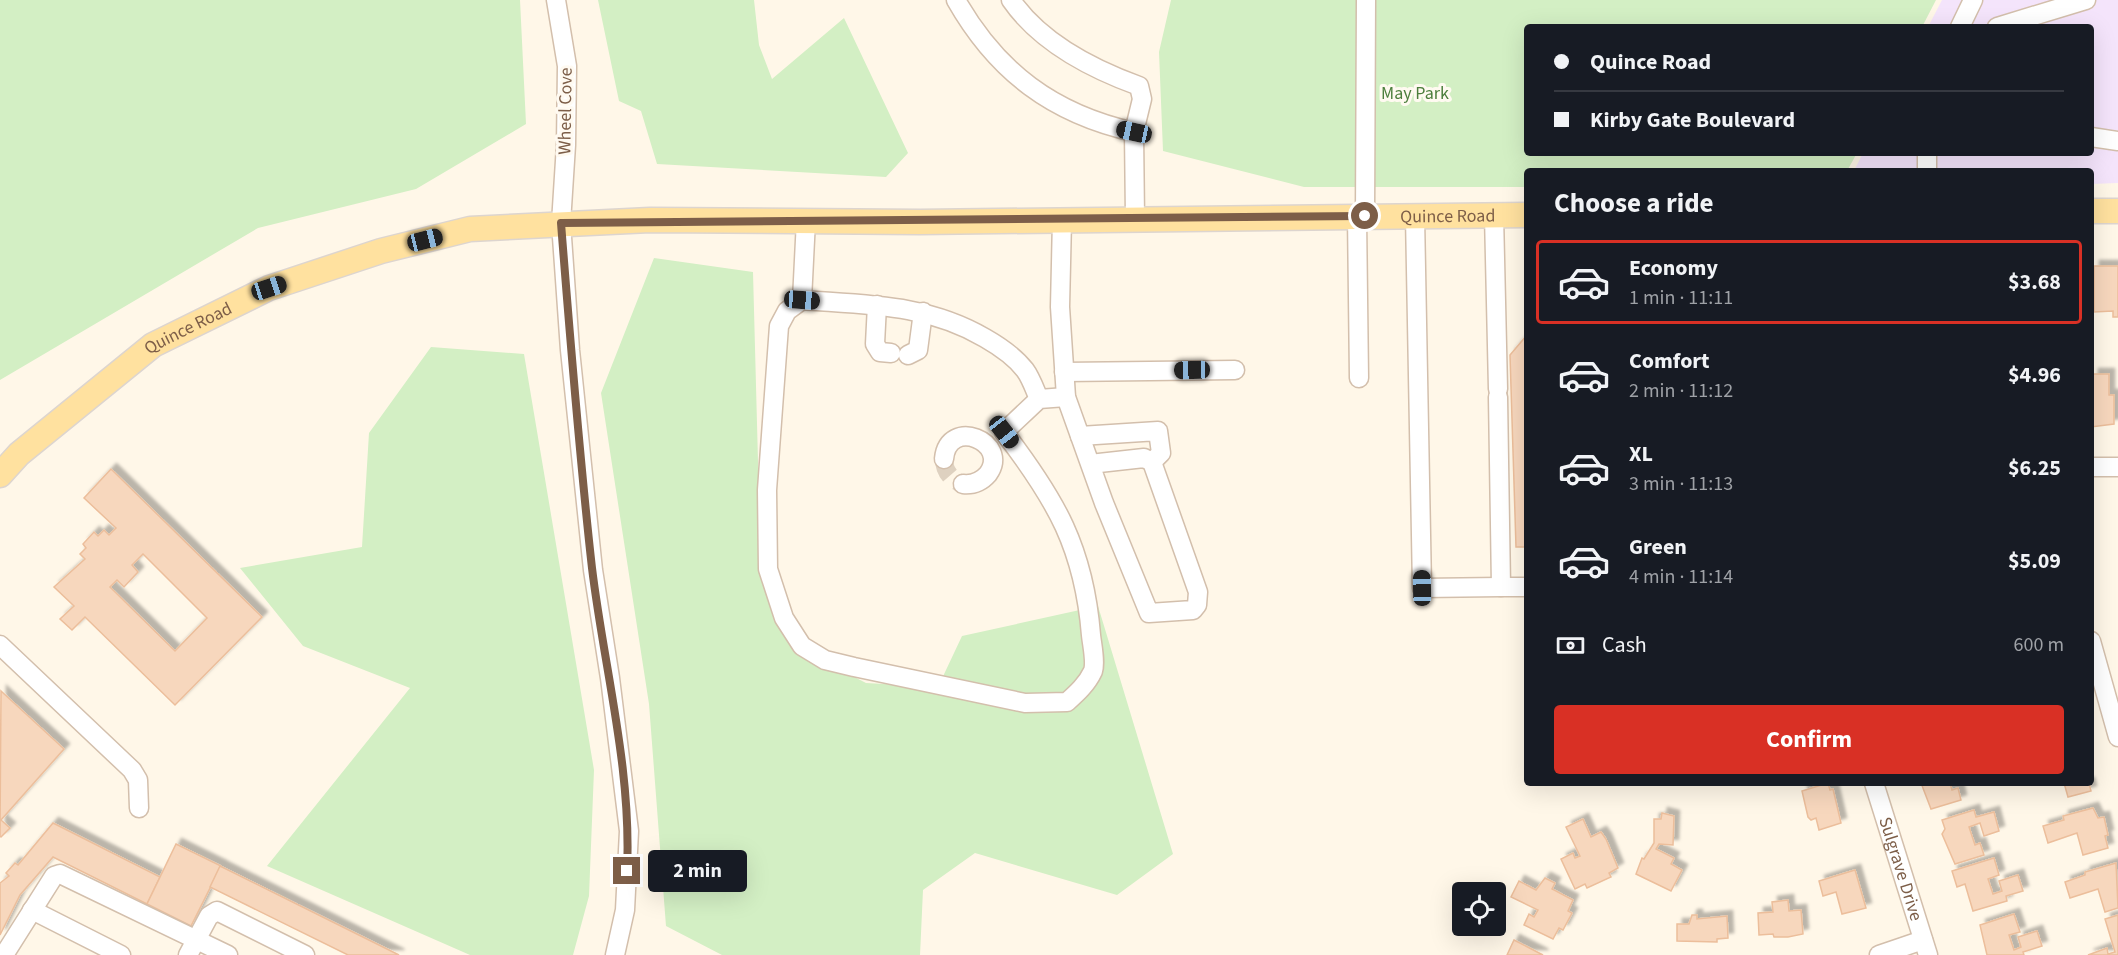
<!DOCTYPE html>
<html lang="en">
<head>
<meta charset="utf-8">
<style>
	:root { --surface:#171b24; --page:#20242c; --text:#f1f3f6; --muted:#9ea1a6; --line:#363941; --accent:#d93025 }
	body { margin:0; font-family:"Source Sans 3",sans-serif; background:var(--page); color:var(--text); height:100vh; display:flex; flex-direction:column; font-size:22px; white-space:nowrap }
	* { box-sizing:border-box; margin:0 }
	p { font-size:20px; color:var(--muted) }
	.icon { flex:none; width:33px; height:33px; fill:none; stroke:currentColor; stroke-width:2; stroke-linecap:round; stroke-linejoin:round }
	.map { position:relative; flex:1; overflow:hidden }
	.side { position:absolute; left:1524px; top:168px; width:570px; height:618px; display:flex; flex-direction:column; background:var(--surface); border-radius:6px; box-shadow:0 6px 24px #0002 }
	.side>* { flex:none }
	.top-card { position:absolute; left:1524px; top:24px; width:570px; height:132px; border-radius:6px; box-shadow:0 6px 24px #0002; display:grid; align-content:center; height:132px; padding:0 30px; background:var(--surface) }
	.fabs { position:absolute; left:1452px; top:882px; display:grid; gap:12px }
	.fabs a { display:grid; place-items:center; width:54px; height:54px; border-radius:6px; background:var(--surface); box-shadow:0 6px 24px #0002; font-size:30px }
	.end { position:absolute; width:27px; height:27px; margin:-14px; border:8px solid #7d5e48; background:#fff; box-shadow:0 0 0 3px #fff }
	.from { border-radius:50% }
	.bubble { position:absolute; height:42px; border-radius:6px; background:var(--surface); box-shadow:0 6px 24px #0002; font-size:20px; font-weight:700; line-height:42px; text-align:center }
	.car { position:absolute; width:18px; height:36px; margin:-18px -9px; border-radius:8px; box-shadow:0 0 4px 2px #0007; background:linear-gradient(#222 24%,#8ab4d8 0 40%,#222 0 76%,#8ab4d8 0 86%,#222 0) }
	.top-card b { display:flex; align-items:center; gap:21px; height:57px; font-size:22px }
	.top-card b+b { border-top:2px solid var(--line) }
	.top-card i { width:15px; height:15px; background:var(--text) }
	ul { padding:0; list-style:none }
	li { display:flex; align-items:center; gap:18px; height:84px; margin:0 12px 9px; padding:0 18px; border:3px solid transparent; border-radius:6px }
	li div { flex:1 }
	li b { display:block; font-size:22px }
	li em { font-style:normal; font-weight:700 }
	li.current { border-color:var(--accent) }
	li>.icon { width:54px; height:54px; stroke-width:1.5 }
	h2 { padding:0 30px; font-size:27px; line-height:72px }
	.pay { display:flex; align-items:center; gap:15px; height:66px; padding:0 30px; font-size:22px }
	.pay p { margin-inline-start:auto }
	.action { display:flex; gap:12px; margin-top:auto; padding:12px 30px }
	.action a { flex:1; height:69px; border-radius:6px; background:var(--accent); color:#fff; font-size:24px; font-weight:700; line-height:69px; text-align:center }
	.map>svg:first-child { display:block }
	.education { fill:#f4e4fb }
	.green { fill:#d3efc4 }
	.building { fill:#f7d7bd; stroke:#ecbe9b; stroke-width:1.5; fill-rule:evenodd; filter:url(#shadow) }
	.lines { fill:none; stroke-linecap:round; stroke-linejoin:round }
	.minor-tunnel { stroke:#ded1c0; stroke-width:18; stroke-dasharray:18 9; stroke-linecap:butt }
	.minor-casing { stroke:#d3bfac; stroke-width:21 }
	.major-casing { stroke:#ddd5cf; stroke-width:27 }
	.minor { stroke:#fff; stroke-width:18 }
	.major { stroke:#ffe19f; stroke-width:24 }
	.route { stroke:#7d5e48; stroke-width:8 }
	.labels { text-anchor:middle; stroke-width:6; stroke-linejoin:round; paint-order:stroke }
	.park-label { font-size:18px; fill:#4c7e3c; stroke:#fffaf1 }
	.street-label { font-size:18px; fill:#7d5e48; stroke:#fffaf1 }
</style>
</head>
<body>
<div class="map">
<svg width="2118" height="955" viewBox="0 0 2118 955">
	<defs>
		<filter id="shadow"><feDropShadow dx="5.5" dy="-5.5" stdDeviation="1.5" flood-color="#0004"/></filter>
	</defs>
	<rect width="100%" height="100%" fill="#fff7e8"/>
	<path class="education" d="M1942,0H2118V183L2091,184V171H1854L1863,153H2091V27H1928Z"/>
	<g class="green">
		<path d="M0,0H520L526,124L416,189L258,228L0,380Z"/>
		<path d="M598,0H754L759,45L772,79L844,18L908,153L886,177L657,164L641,111L619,101Z"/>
		<path d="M1171,0H1936L1922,27H1527V153H1857L1847,171H1527V187H1304L1163,151L1159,52Z"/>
		<path d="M654,258L753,272L759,499L770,582L803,646L829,664L866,683L938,687L962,636L1098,606L1173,854L1117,895L975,853L923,890L920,955H722L666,926L649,704L601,393Z"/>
		<path d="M431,347L524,354L594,770L589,896L573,955H470L267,866L410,688L303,646L240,568L362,547L369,433Z"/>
	</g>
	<g class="building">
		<path d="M2094,266H2118V317H2113V311L2094,312Z"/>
		<path d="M1527,335V547H1516L1510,355Z"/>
		<path d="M2093,374H2109V395H2114V424L2091,427Z"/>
		<path d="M111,469L262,617L175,705L85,617L72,630L60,619L74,606L54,587L85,559L80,554L86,548L83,544L94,532L98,536L104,530L109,535L116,528L84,498ZM143,554L207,618L175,651L110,587L117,580L124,587L138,572L132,565Z"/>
		<path d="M1,691L64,749L1,820L10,828L1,837L0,836Z"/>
		<path d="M1828,783L1830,790L1833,789L1841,823L1819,830L1816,818L1811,820L1808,817L1802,791Z"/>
		<path d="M1921,783H1950L1952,790L1958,788L1961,800L1931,809Z"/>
		<path d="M2064,783H2089L2091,791L2068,797Z"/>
		<path d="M2093,808L2098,818L2104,817L2108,835L2105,836L2108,848L2083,855L2077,833L2048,843L2043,826L2064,820L2063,816Z"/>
		<path d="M1974,810L1976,817L1994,812L1999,831L1984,836L1980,823L1969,827L1975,845L1980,843L1984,855L1955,864L1942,834L1945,829L1942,820Z"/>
		<path d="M1662,813L1674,816L1673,845L1659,844L1656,849L1674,858L1671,864L1682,870L1671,891L1636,874L1642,858L1644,859L1654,843V819H1661Z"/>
		<path d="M1583,819L1591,837L1601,832L1606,839L1618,868L1609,873L1611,877L1587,888L1585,884L1575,889L1561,859L1573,853L1575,858L1580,856L1566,827Z"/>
		<path d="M53,823L160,877L147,904L53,857L20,895L0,935V883L9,876L6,873L15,863L18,865Z"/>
		<path d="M176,844L221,866L191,926L147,904Z"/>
		<path d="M1994,858L1999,875L1988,879L1993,894L2002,891L1999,881L2018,875L2023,891L2006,896L2007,901L1973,911L1965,884L1957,887L1952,871Z"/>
		<path d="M2116,863L2118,908L2105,912L2098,889L2070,898L2065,882L2085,875V872Z"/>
		<path d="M220,866L399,955H348L210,887Z"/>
		<path d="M1855,870L1866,908L1842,914L1836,892L1823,896L1819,881Z"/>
		<path d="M1545,878L1555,883L1552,889L1573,900L1568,911L1572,913L1563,930L1559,928L1553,939L1524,925L1529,914L1534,917L1538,910L1511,897L1519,881L1536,890Z"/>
		<path d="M1788,900L1789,911L1801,910L1803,934L1788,937H1774L1773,934L1759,935L1758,913L1773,912L1772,902Z"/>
		<path d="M2014,914L2020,932L2009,935L2014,950L2021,947L2018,937L2037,931L2042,946L2023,952L2024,955H1987L1980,925Z"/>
		<path d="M1692,915H1697V919L1727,916L1728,938L1717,939V942L1677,941V924H1689Z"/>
		<path d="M2118,915V955H2088L2107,948L2108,954L2115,952L2105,919Z"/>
		<path d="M1514,940L1543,955H1507Z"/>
	</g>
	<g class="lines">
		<path class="minor-tunnel" d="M944,459C944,471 951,480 963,484"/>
		<g class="minor-casing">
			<g id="minor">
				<path d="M556,0L567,66L566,145L561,223L570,350L593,570L610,678L629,831L625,910L615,955"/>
				<path d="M956,0C997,72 1053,114 1134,132"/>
				<path d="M1011,0C1040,42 1092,69 1139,86L1142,99L1134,132L1135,219"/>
				<path d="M1960,27L1973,0"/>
				<path d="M1997,27L2086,0"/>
				<path d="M2091,137L2118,141"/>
				<path d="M1927,153V171"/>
				<path d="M1494,215L1498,389"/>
				<path d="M1357,216L1359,378"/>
				<path d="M1365,216L1366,0"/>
				<path d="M1415,216L1422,588L1501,587"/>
				<path d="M806,220L802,300L787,311L779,326L767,490L768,569L784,618L802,646L825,660L854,667L1025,703L1067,702C1077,693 1087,684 1093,671C1096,662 1092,645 1091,635C1084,548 1056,500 1004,432L1039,399L1066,397"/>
				<path d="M1062,220L1060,307L1066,397L1104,503L1149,613L1193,610L1197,605L1198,592L1152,462L1144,458L1090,464"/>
				<path d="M802,300C867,305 927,304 985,338C999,346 1015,357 1025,370C1031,378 1035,390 1039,399"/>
				<path d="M877,305L875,344L880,352L891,353"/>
				<path d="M908,355L918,350L923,312"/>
				<path d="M1064,372L1235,370"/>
				<path d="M1498,397L1501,587H1527"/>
				<path d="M1080,436L1158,431L1161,453L1152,462"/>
				<path d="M944,459C948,416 1011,442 988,474C981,482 973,485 963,484"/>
				<path d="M2091,467H2118"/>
				<path d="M2091,641L2118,737"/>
				<path d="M0,645L132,770L138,780L139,808"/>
				<path id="s1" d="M1874,783L1928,955"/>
				<path d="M32,910L121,955"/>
				<path d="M4,955L54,876L60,874L228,955"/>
				<path d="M188,955L209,916L217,911L305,955"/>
				<path d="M1879,955L1923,940"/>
			</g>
		</g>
		<g class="major-casing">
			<g id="major">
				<path d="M2091,211H2118"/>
				<path id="s2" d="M0,475L19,454L153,345L269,288L381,251L470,229L650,220L920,222L1527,215"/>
			</g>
		</g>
		<use href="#minor" class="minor"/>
		<use href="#major" class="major"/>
	</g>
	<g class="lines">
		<path class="route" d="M627,871C632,769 604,668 592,568C579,453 570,338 561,223L1365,216"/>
	</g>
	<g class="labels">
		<g class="park-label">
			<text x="1415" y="99">May Park</text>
		</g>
		<g class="street-label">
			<text transform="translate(565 111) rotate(-89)" y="6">Wheel Cove</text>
			<text dy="6" stroke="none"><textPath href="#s2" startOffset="1518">Quince Road</textPath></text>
			<text dy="6" stroke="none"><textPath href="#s2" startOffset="240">Quince Road</textPath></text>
			<text dy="6" stroke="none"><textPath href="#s1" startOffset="90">Sulgrave Drive</textPath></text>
		</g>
	</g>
</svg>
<div class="fabs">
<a><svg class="icon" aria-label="locate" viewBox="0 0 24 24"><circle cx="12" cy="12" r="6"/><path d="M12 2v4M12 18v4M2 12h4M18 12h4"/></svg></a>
</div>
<i class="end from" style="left:1365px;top:216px"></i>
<i class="end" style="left:627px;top:871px"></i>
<div class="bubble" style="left:648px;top:850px;width:99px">2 min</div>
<i class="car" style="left:1134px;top:132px;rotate:282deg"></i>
<i class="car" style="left:425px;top:240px;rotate:76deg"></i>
<i class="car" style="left:269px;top:288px;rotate:72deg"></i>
<i class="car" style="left:802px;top:300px;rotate:94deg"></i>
<i class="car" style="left:1192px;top:370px;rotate:269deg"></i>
<i class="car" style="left:1004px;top:432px;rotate:142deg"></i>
<i class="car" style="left:1422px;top:588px;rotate:359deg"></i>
<div class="top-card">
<b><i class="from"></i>Quince Road</b>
<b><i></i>Kirby Gate Boulevard</b>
</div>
<section class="side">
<h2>Choose a ride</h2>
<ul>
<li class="current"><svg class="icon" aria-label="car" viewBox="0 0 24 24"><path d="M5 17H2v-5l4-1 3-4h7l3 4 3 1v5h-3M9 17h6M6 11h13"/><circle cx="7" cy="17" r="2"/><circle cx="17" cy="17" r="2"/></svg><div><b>Economy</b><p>1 min · 11:11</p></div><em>$3.68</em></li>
<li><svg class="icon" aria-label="car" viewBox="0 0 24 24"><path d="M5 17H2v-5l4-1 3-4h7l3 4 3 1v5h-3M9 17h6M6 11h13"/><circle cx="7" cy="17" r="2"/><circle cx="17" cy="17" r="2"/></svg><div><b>Comfort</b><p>2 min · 11:12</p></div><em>$4.96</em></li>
<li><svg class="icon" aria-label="car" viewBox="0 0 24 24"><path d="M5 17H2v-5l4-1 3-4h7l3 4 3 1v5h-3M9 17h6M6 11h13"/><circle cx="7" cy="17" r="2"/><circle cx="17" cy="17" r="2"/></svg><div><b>XL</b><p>3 min · 11:13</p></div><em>$6.25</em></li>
<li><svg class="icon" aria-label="car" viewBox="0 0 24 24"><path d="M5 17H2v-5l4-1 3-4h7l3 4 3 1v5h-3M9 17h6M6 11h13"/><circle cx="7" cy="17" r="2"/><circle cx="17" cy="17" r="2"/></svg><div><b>Green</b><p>4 min · 11:14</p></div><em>$5.09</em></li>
</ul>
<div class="pay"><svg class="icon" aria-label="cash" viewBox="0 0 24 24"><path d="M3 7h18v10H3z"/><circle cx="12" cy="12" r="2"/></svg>Cash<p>600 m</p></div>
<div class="action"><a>Confirm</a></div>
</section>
</div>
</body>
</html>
